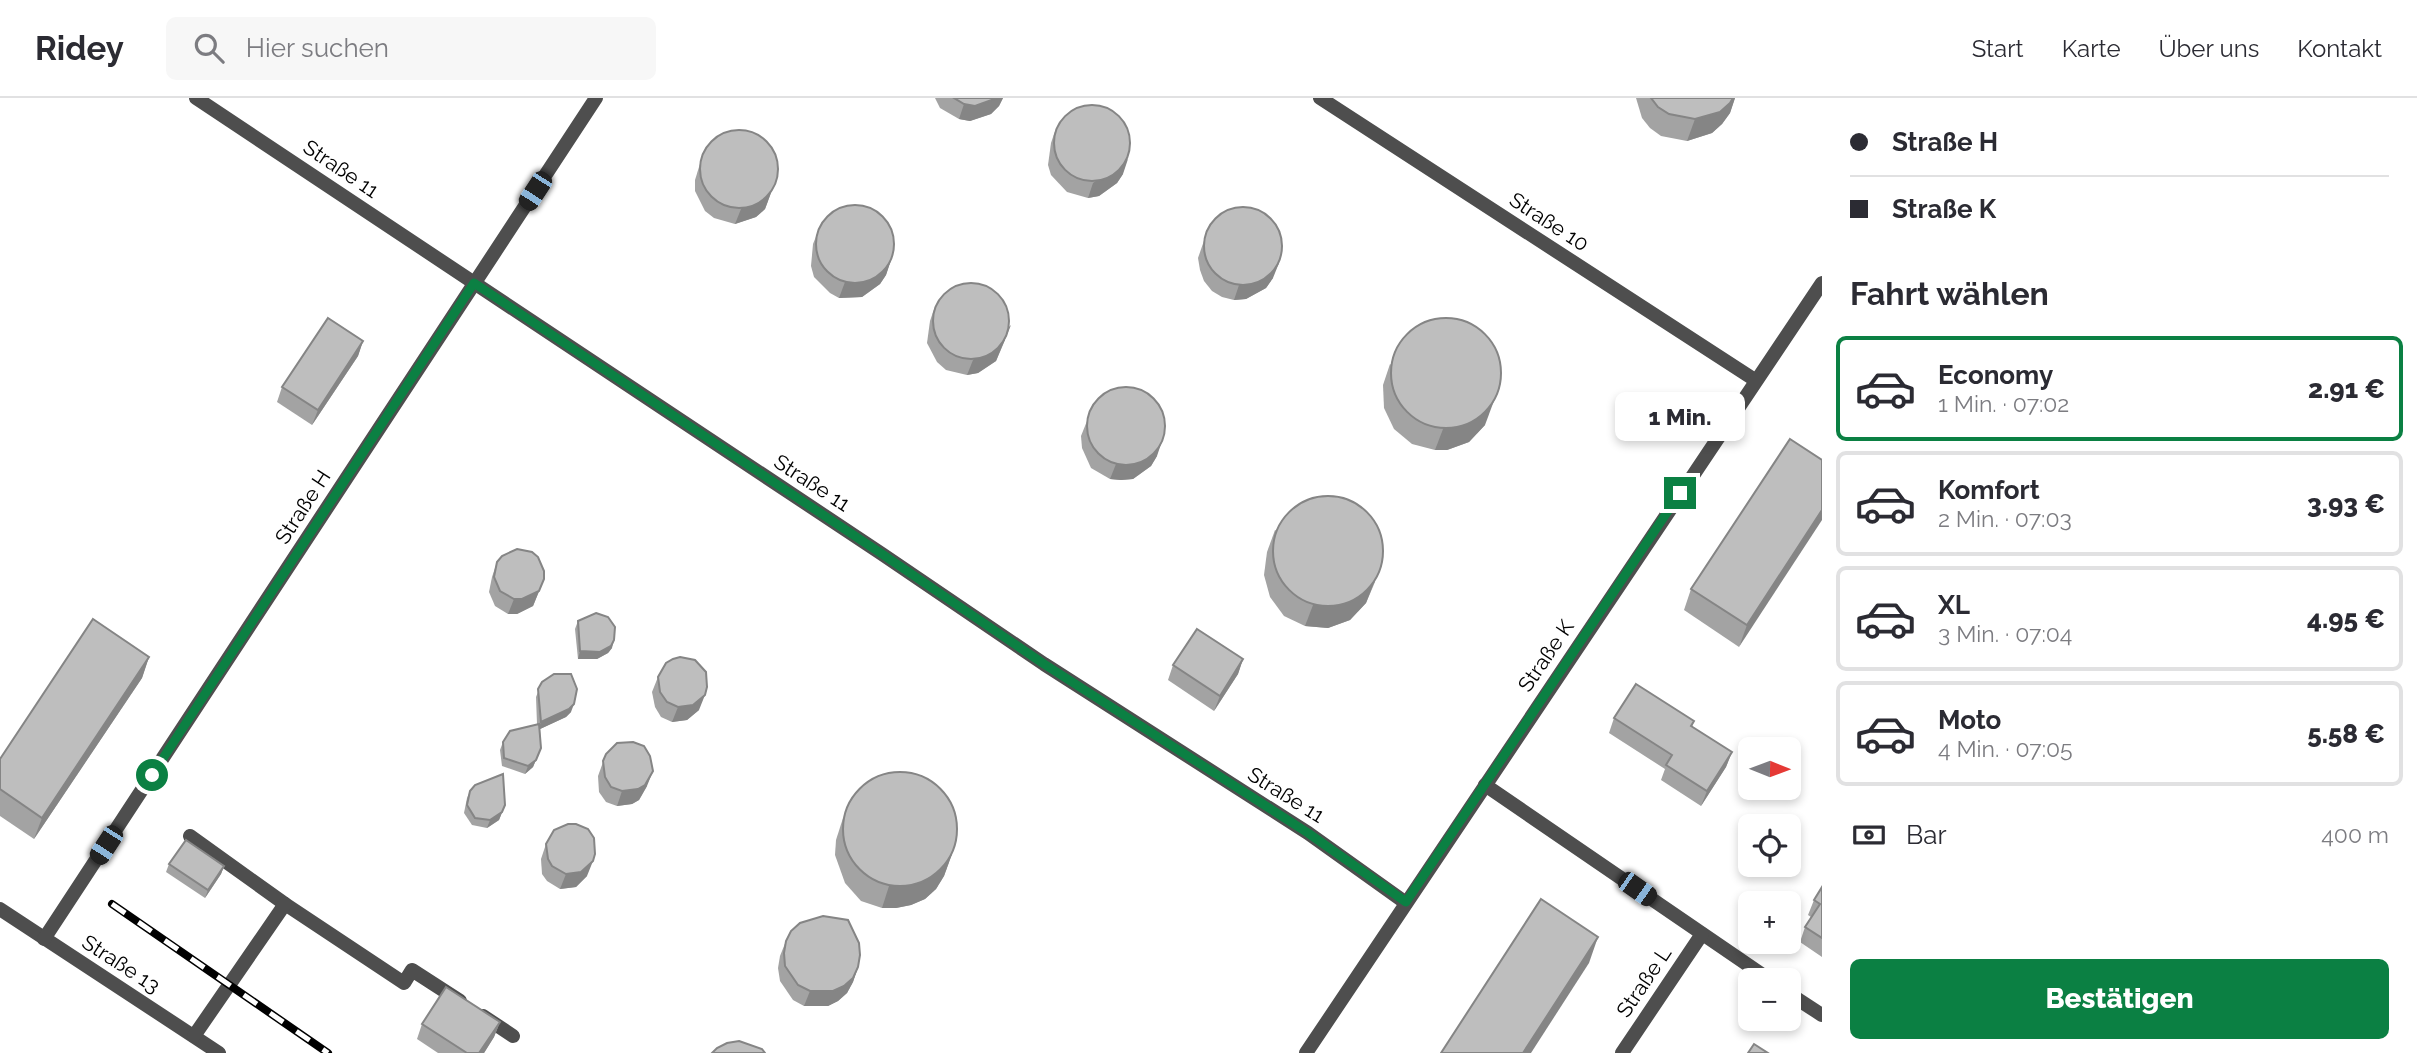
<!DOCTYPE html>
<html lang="de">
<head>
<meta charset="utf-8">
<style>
	:root { --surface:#fff; --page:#f7f7f7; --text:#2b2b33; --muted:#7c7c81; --line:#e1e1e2; --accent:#0b8043 }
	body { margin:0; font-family:Raleway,sans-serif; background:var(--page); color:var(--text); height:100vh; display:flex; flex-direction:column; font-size:26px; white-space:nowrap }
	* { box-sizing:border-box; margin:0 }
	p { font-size:23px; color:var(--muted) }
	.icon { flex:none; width:38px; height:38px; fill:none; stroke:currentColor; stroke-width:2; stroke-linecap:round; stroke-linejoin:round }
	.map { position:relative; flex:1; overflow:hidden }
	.drawer { display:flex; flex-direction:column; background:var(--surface); width:595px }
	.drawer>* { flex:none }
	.guide { display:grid; align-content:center; height:154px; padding:0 28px; background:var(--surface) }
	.needle { width:46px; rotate:91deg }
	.fabs { position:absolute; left:1738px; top:639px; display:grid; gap:14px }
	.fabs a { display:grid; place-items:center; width:63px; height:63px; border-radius:10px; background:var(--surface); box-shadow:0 4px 10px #0003; font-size:35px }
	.end { position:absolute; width:32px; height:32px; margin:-16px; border:9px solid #0b8043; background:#fff; box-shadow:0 0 0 4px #fff }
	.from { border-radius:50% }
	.bubble { position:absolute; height:49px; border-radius:10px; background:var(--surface); box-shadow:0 4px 10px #0003; font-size:23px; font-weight:800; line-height:49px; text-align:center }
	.car { position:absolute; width:21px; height:42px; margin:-21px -10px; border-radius:9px; box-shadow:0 0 5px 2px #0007; background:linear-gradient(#222 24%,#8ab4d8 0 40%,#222 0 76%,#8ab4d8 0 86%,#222 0) }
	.guide b { display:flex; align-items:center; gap:24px; height:66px; font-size:26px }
	.guide b+b { border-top:2px solid var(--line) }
	.guide i { width:18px; height:18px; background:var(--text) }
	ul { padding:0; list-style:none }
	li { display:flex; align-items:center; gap:21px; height:105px; margin:0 14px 10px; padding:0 14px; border:4px solid var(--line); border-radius:10px }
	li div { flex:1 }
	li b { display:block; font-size:26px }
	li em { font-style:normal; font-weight:800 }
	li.current { border-color:var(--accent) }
	li>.icon { width:63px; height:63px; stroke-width:1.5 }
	h2 { padding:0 28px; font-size:32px; line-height:84px }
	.pay { display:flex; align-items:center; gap:18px; height:77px; padding:0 28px; font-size:26px }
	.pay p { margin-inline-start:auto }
	.primary-button { display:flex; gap:14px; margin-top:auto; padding:14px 28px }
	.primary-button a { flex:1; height:80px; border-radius:10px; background:var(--accent); color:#fff; font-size:28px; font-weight:800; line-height:80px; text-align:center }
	header { display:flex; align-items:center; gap:42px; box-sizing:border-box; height:98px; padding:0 35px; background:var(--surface); border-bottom:2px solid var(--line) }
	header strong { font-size:33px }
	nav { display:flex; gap:38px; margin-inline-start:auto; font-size:24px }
	.search { width:490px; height:63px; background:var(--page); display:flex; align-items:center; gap:18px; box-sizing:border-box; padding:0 24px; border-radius:10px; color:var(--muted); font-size:26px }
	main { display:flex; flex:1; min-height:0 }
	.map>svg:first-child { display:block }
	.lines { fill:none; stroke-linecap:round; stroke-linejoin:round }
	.lane { stroke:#4e4e4e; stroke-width:14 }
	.rail-casing { stroke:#000; stroke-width:8 }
	.rail { stroke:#fff; stroke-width:5; stroke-dasharray:16; stroke-linecap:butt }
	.wall { fill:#a3a3a3 }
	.shaded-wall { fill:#858585 }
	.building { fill:#bebebe; stroke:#858585; stroke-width:2 }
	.route { stroke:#0b8043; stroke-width:9 }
	.labels { text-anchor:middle; stroke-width:6; stroke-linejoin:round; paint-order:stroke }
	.street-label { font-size:21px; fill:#000; stroke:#fff }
</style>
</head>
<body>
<header>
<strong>Ridey</strong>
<div class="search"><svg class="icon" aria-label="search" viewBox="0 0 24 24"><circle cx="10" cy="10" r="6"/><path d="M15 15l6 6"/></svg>Hier suchen</div>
<nav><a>Start</a><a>Karte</a><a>Über uns</a><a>Kontakt</a></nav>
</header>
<main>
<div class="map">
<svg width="1822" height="955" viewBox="0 0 1822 955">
	<rect width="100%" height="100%" fill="#fff"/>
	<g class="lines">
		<g class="lane">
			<path d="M196,0L882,456L1044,566L1308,735L1406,805"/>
			<path d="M1320,0L1755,282"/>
			<path d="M1485,687L1770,882"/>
			<path d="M190,738L285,806L404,885L412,872L460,903"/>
			<path d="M0,811L219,955"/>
			<path d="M44,841L596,0"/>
			<path d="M1788,895L1822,917"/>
			<path d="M483,918L513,938"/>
			<path d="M194,938L285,806"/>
			<path d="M1306,955L1822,185"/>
			<path d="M1622,955L1702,836"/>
		</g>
		<g class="rail-casing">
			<path id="rail" d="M112,806L328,955"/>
		</g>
		<use href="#rail" class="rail"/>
	</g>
	<g class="wall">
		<path d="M935,0H1003L999,8L991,16L970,23L959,21L940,10Z"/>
		<path d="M1636,0H1735L1730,15L1722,26L1712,35L1687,43L1661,38L1650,30L1642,20Z"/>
		<path d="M1056,30L1123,76L1117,85L1099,98L1088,100L1067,94L1051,77L1048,67L1051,45Z"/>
		<path d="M703,56L778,76L765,111L756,119L735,126L714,120L705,113L695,93V82Z"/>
		<path d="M819,131L891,162L886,177L880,186L862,199L839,200L830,195L814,179L811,168L813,146Z"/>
		<path d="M1207,134L1273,180L1266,190L1246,201L1234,202L1222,199L1212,193L1204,183L1200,172L1198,160Z"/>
		<path d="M935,208L1005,242L996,263L978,275L967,277L946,272L937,264L927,245L930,223Z"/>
		<path d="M363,243L358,258L312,327L277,304L282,289Z"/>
		<path d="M1390,266L1485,327L1469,344L1447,352H1435L1412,346L1394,331L1384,310L1383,287Z"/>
		<path d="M1087,323L1157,358L1151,368L1133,381L1121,382L1110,381L1091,370L1082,350L1081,338Z"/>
		<path d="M1822,362L1739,549L1684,512L1691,491Z"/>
		<path d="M1275,432L1375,484L1366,505L1350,522L1328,530L1305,528L1284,518L1270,499L1264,477L1267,454Z"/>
		<path d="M497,464L544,481L533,508L517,516H508L495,508L489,494L492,479Z"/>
		<path d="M578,523L612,550L608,555L597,561H578L575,531Z"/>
		<path d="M149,559L142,580L34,741L0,718V661Z"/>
		<path d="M1243,561L1238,576L1214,613L1168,582L1173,567Z"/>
		<path d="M658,579L699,612L687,622L672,624L661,619L655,609L652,594Z"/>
		<path d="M542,584L571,614L566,619L540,631L541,650L533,669L525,676L502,668L500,652L503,644L537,626L536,599Z"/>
		<path d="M1614,620L1694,623L1692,629L1732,654L1726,669L1701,708L1661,682L1665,671L1609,635Z"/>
		<path d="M606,656L647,688L639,702L632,706L617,708L606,704L599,694L598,678Z"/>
		<path d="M470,693L505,707L499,722L487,730L472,727L464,715L467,700Z"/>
		<path d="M843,720L952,756L944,778L936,791L925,801L911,807L896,810H882L861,803L845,785L835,757L836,742Z"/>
		<path d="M546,746L587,778L576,789L560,791L547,783L542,776L541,761Z"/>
		<path d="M169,766L224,768L221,776L205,800L166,774Z"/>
		<path d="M1822,789V859L1800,844L1805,829L1811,819L1808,817L1814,802Z"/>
		<path d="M786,843L858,869L853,884L847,895L838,903L828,908H804L793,902L780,883L778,870L780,858Z"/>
		<path d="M500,924L494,939L484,955H438L417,941L422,926Z"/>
	</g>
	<g class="shaded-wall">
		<path d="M997,0H1003L999,8L991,16L970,23L959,21L964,6Z"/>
		<path d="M1733,0H1735L1730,15L1722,26L1712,35L1687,43L1695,21Z"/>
		<path d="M1128,61L1123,76L1117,85L1099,98L1088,100L1093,85Z"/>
		<path d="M778,76L765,111L756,119L735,126L741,111Z"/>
		<path d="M891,162L886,177L880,186L862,199L839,200L845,184Z"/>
		<path d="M1279,165L1273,180L1266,190L1246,201L1234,202L1239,187Z"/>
		<path d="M1011,227L996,263L978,275L967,277L973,262Z"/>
		<path d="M363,243L358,258L312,327L318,312Z"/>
		<path d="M1501,284L1485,327L1469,344L1447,352H1435L1443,331Z"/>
		<path d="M1162,343L1157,358L1151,368L1133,381L1121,382L1110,381L1116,366Z"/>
		<path d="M1822,412V422L1739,549L1747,527Z"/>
		<path d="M1383,462L1366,505L1350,522L1328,530L1305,528L1313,507Z"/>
		<path d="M544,481L533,508L517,516H508L514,501Z"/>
		<path d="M614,542L612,550L608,555L597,561H578L580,553Z"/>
		<path d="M149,559L142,580L34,741L42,720Z"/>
		<path d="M1243,561L1238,576L1214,613L1220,598Z"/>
		<path d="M705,597L699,612L687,622L672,624L678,609Z"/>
		<path d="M574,606L571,614L566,619L538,632L541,624Z"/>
		<path d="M541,650L533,669L525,676L528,668Z"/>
		<path d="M1732,654L1726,669L1701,708L1707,693Z"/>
		<path d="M653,673L647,688L639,702L632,706L617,708L622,693Z"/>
		<path d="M505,707L499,722L487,730L490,722Z"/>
		<path d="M952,756L944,778L936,791L925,801L911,807L896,810H882L889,788Z"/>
		<path d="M593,763L587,778L576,789L560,791L566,776Z"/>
		<path d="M224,768L221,776L205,800L208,792Z"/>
		<path d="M1598,839L1589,865L1531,955H1523Z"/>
		<path d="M858,869L853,884L847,895L838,903L828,908H804L810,893Z"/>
		<path d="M500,924L494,939L484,955H479Z"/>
	</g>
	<g class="building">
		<path d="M954,0H997L975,8L964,6Z"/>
		<path d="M1651,0H1733L1730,5L1720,14L1695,21L1669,16L1658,9Z"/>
		<circle cx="1092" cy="45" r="38"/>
		<circle cx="739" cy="71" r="39"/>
		<circle cx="855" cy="146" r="39"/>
		<circle cx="1243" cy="148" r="39"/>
		<circle cx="971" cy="223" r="38"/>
		<circle cx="1446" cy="275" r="55"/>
		<path d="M328,220L363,243L318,312L282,289Z"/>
		<circle cx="1126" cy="328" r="39"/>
		<path d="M1790,341L1822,362V412L1747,527L1691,491Z"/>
		<circle cx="1328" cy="453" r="55"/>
		<path d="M517,451L532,454L538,459L544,473V481L539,493L522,501H514L500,493L494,479L497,464L502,458Z"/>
		<path d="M596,515L608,519L615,529L614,542L611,548L600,554L580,553L578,523Z"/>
		<path d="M93,521L149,559L42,720L0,691V661Z"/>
		<path d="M1197,531L1243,561L1220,598L1173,567Z"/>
		<path d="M680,559L695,562L706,574L707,589L705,597L693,607L678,609L667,604L660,594L658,579L666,565L673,561Z"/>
		<path d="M554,576H571L577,591L574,606L569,611L541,624L538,591L542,584Z"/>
		<path d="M1636,586L1694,623L1691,628L1732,654L1707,693L1666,667L1672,657L1614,620Z"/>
		<path d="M539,626L541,650L536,662L528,668L504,660L503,644L510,633Z"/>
		<path d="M633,644L644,648L650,658L653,673L645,687L638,691L622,693L611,689L605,679L603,663L606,656L617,645Z"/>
		<circle cx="900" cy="731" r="57"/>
		<path d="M503,676L505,707L502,714L490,722L475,720L467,707L470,693L475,687Z"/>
		<path d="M568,726H576L588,731L594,740L595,756L593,763L581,774L566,776L552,768L548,761L546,746L554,732Z"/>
		<path d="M186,742L224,768L208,792L169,766Z"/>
		<path d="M1822,789V840L1805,829L1820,806L1814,802Z"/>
		<path d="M1541,801L1598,839L1523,955H1441Z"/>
		<path d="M823,818L848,822L859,845L860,857L858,869L853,880L844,888L833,893H810L798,887L785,868L784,855L786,843L791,833L800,825Z"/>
		<path d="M446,889L500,924L479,955H467L422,926Z"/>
		<path d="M739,943L762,951L765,955H712L717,950L727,945Z"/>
		<path d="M1754,946L1768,955H1748Z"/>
	</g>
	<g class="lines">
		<path class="route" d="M152,677L474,185L882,456L1044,566L1308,735L1406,804L1680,395"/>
	</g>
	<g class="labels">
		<g class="street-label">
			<text transform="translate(341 71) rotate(34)" y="7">Straße 11</text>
			<text transform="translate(1549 124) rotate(33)" y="7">Straße 10</text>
			<text transform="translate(812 385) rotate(33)" y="7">Straße 11</text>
			<text transform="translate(303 409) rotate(-57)" y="7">Straße H</text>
			<text transform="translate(1546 558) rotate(-56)" y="7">Straße K</text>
			<text transform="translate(1286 697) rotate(32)" y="7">Straße 11</text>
			<text transform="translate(121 866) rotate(33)" y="7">Straße 13</text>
			<text transform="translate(1644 884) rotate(-56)" y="7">Straße L</text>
		</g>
	</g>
</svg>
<div class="fabs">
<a><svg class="needle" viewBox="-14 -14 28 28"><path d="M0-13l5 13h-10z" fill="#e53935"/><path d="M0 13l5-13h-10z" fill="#7c7c81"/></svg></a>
<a><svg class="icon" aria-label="locate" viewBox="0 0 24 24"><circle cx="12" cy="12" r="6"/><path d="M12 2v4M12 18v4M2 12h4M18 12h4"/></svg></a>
<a>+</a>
<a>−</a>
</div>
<i class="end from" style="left:152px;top:677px"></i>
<i class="end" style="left:1680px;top:395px"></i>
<div class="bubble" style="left:1615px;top:294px;width:130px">1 Min.</div>
<i class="car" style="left:535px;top:93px;rotate:213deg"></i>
<i class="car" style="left:106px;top:747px;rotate:213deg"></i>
<i class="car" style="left:1637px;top:791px;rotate:125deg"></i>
</div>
<section class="drawer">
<div class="guide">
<b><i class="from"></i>Straße H</b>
<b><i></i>Straße K</b>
</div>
<h2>Fahrt wählen</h2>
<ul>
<li class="current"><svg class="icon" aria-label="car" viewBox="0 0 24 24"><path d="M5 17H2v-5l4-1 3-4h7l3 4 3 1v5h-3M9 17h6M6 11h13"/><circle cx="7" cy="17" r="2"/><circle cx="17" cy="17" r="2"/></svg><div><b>Economy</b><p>1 Min. · 07:02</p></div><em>2.91 €</em></li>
<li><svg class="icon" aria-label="car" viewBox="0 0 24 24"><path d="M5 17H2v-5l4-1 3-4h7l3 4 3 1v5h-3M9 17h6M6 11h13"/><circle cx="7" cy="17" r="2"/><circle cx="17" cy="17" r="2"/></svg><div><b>Komfort</b><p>2 Min. · 07:03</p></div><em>3.93 €</em></li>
<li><svg class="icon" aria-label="car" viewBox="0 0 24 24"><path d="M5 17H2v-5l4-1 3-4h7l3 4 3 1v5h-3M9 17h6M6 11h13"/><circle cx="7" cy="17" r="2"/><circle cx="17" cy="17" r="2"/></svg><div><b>XL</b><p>3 Min. · 07:04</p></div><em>4.95 €</em></li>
<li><svg class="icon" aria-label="car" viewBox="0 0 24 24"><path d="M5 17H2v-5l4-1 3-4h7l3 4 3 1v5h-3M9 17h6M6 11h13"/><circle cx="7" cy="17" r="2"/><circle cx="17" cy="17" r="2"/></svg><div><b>Moto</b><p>4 Min. · 07:05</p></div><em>5.58 €</em></li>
</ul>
<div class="pay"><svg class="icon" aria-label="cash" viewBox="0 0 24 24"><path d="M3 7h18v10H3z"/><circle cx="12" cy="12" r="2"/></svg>Bar<p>400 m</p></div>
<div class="primary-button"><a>Bestätigen</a></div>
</section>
</main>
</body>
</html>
